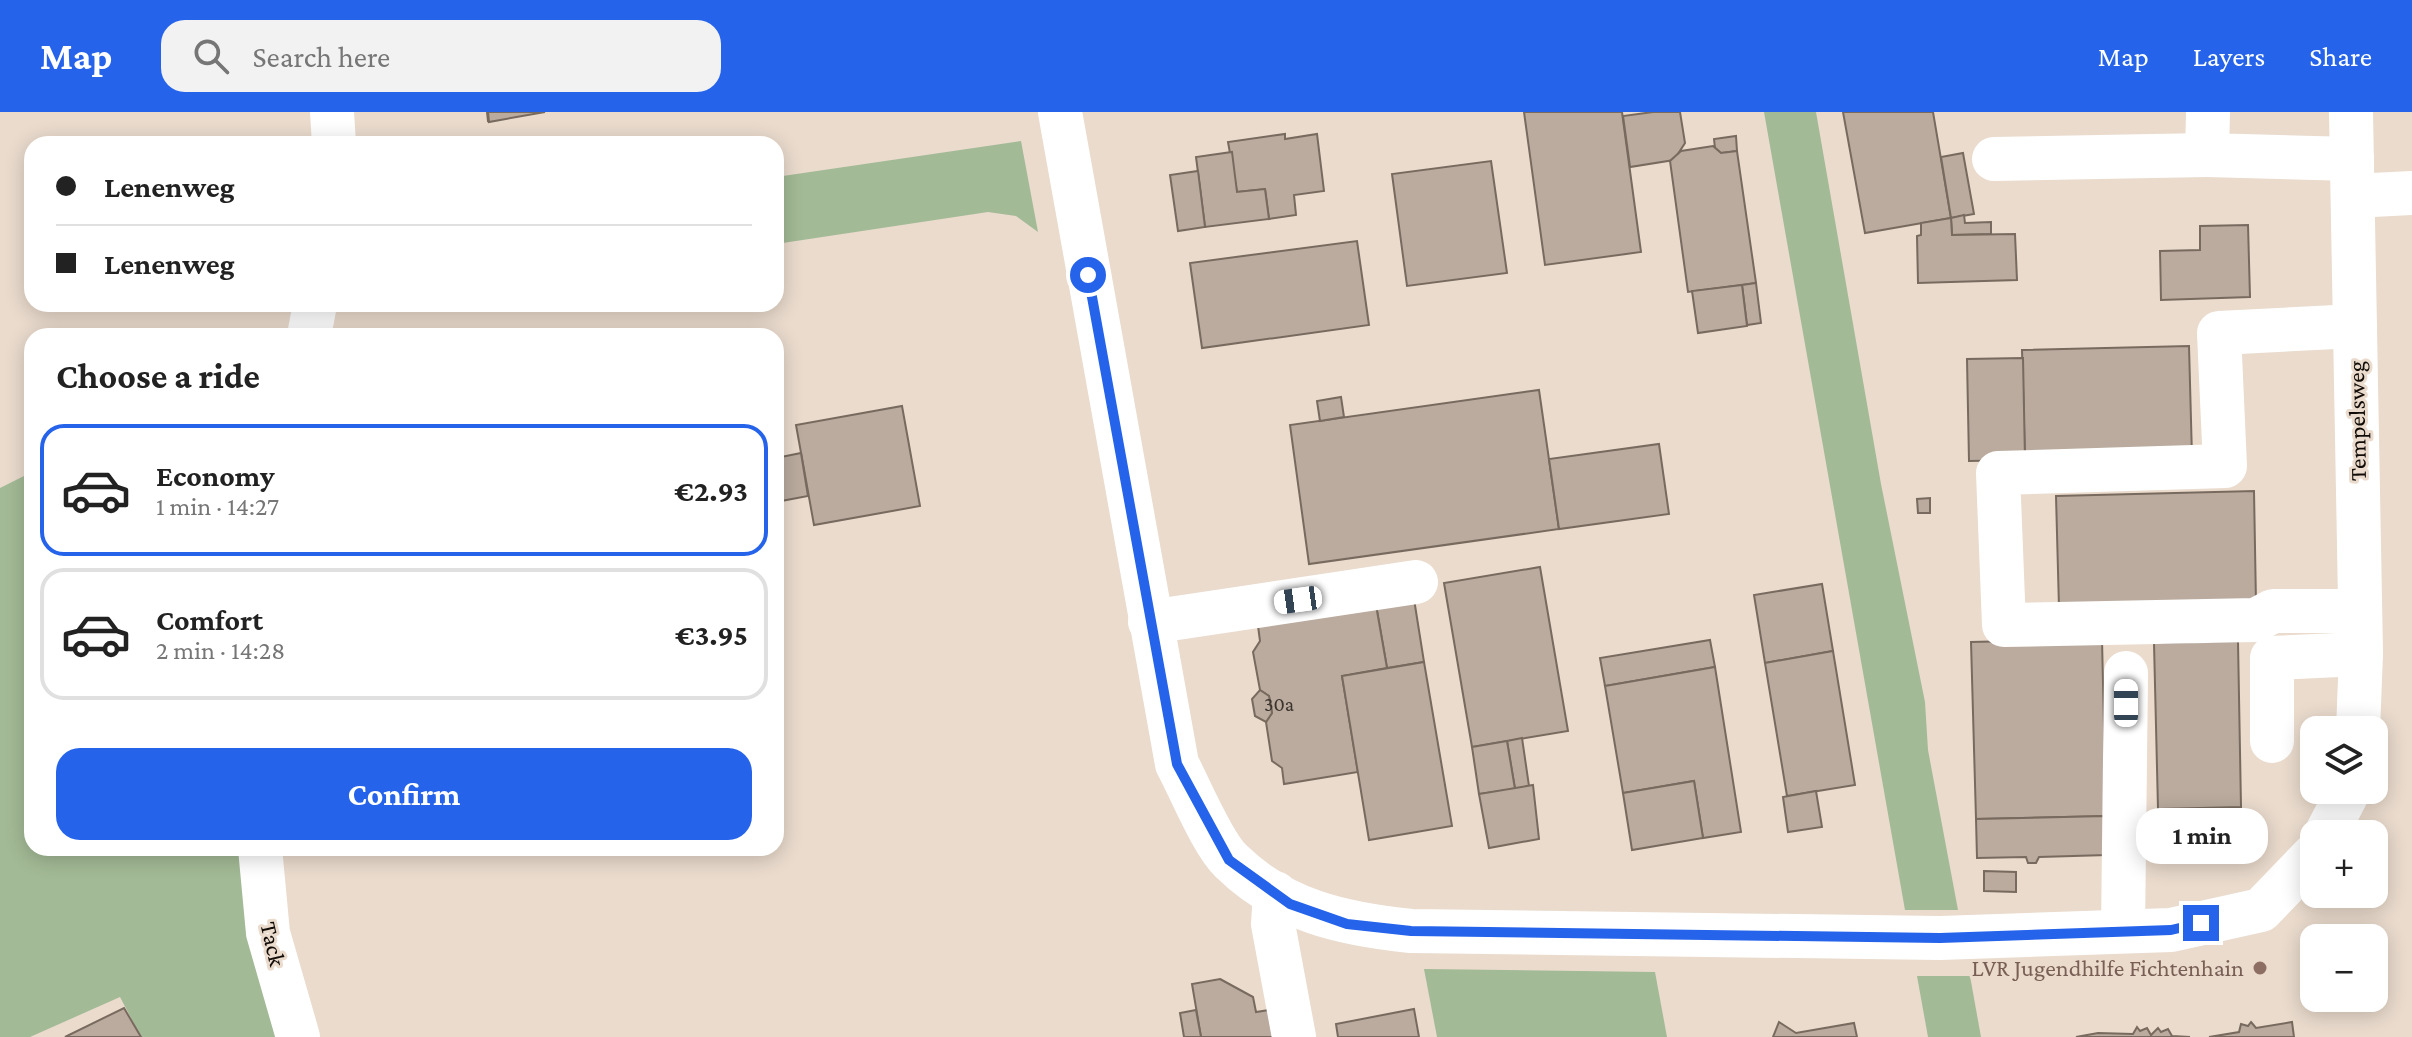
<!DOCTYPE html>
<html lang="en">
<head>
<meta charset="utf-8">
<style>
	:root { --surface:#fff; --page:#f2f2f2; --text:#222; --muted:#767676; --line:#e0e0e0; --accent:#2563eb }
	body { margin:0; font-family:"Crimson Pro",serif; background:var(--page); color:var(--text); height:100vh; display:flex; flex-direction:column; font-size:30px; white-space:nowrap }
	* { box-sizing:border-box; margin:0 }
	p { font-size:26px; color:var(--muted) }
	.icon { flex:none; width:44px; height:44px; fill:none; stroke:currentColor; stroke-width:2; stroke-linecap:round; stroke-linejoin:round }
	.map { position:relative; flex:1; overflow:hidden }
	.details { position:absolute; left:24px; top:216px; width:760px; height:528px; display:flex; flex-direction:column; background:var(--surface); border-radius:24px; box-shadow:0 4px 20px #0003 }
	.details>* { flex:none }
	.top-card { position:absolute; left:24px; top:24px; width:760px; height:176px; border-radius:24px; box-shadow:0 4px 20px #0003; display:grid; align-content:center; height:176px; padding:0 32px; background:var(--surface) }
	.fabs { position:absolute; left:2300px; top:604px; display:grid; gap:16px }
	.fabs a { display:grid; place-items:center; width:88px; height:88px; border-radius:16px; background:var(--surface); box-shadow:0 4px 20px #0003; font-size:40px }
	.end { position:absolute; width:36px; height:36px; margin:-18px; border:10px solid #2563eb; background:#fff; box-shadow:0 0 0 4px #fff }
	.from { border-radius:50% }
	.bubble { position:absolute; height:56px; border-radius:24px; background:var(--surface); box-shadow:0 4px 20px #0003; font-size:26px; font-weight:700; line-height:56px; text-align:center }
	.car { position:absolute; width:24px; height:48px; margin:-24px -12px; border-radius:10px; box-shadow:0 0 6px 2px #0007; background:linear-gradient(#fff 24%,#345 0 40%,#fff 0 76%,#345 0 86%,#fff 0) }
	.top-card b { display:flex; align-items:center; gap:28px; height:76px; font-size:30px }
	.top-card b+b { border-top:2px solid var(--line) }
	.top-card i { width:20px; height:20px; background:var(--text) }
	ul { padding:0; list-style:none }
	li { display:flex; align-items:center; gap:24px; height:132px; margin:0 16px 12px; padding:0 16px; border:4px solid var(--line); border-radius:24px }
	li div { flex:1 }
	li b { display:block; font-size:30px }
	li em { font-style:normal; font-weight:700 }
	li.on { border-color:var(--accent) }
	li>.icon { width:72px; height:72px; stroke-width:1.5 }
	h2 { padding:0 32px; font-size:36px; line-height:96px }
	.cta { display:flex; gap:16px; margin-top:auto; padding:16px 32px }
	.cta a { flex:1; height:92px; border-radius:24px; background:var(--accent); color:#fff; font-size:32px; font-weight:700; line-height:92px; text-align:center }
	header { display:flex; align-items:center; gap:48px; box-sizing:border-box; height:112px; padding:0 40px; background:var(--accent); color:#fff }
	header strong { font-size:38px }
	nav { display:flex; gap:44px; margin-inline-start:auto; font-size:28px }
	.search { width:560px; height:72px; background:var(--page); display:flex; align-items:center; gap:20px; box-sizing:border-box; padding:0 28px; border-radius:24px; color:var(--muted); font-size:30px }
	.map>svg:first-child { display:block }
	.grass { fill:#a3ba96 }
	.building { fill:#baab9e; stroke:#786a5e; stroke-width:2 }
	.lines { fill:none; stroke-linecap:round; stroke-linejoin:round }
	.minor { stroke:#fff; stroke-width:44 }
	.route { stroke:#2563eb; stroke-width:10 }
	.education-dot { fill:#8d6e63; stroke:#eadbcd; stroke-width:3 }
	.labels { text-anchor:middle; stroke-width:6; stroke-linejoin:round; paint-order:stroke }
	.number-label { font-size:20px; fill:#3b342e }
	.street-label { font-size:24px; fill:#110c08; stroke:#eadbcd }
	.education-label { font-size:24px; fill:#785e54; stroke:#eadbcd; text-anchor:end }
</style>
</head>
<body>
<header>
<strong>Map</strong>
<div class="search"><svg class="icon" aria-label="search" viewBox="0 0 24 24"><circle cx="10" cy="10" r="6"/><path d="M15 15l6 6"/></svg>Search here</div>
<nav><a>Map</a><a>Layers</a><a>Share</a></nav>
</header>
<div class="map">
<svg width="2412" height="925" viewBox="0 0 2412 925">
	<rect width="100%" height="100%" fill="#eadbcd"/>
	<g class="grass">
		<path d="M1764,0H1816L1881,372L1925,590L1928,638L1958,798H1905Z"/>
		<path d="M1021,29L1038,120L1016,104L988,100L776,132V65Z"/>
		<path d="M32,360V736H248L291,925H141L120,885L30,925H0V376Z"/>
		<path d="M1424,857L1655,860L1667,925H1437Z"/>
		<path d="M1917,864H1970L1981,925H1928Z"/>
	</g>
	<g class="building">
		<path d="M487,0H538L488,9Z"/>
		<path d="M488,0H545L489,10Z"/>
		<path d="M1524,0H1622L1641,140L1545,153Z"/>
		<path d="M1653,0H1680L1685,31L1674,48L1630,55L1623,4Z"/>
		<path d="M1843,0H1933L1951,106L1865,121Z"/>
		<path d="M1285,22V27L1317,22L1324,79L1294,83L1296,103L1269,107L1265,77L1237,80L1228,30Z"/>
		<path d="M1736,24L1737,39L1721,41L1715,36L1714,27Z"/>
		<path d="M1713,34L1721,41L1737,39L1756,171L1688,180L1670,49L1681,39Z"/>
		<path d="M1232,40L1237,80L1265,77L1269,107L1205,115L1196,45Z"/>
		<path d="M1963,41L1974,102L1951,106L1941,45Z"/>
		<path d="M1491,49L1507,161L1407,174L1392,62Z"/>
		<path d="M1198,59L1205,115L1178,119L1170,63Z"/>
		<path d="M1964,103L1965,111L1991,110V122L1952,123L1951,106Z"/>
		<path d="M1951,106L1952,123L2015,122L2017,168L1918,171L1917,124L1921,123V111Z"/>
		<path d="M2248,113L2250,185L2161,188L2160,139L2200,138V114Z"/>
		<path d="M1357,129L1369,213L1202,236L1190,151Z"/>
		<path d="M1756,171L1761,211L1747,213L1742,173Z"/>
		<path d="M1742,173L1747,214L1698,221L1692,179Z"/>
		<path d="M2189,234L2192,345L2025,348L2022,238Z"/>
		<path d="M2023,246L2025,348L1969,349L1967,247Z"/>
		<path d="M1539,278L1559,417L1309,452L1290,313Z"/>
		<path d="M1341,285L1344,305L1320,309L1317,289Z"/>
		<path d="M902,294L920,394L814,413L796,313Z"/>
		<path d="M1659,332L1669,402L1559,417L1549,347Z"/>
		<path d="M801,341L808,384L776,390V346Z"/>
		<path d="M2254,379L2256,491L2059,496L2056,384Z"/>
		<path d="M1930,386V401H1918L1917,387Z"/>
		<path d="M1540,455L1568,619L1472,635L1444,471Z"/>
		<path d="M1822,472L1833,539L1765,551L1754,483Z"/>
		<path d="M1414,487L1424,550L1387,556L1376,493Z"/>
		<path d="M1376,493L1387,556L1342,564L1358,660L1284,672L1282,656L1272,649L1266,610L1272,601L1269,584L1260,578L1253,540L1260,529L1258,514Z"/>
		<path d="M2102,527L2106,704L1976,707L1971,530Z"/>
		<path d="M1710,528L1715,555L1605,574L1600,546Z"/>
		<path d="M2238,529L2241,695L2158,697L2154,531Z"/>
		<path d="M1833,539L1855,673L1787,684L1765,551Z"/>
		<path d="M1424,550L1452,714L1369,728L1342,564Z"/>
		<path d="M1715,555L1741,720L1703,726L1694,669L1623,681L1605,574Z"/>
		<path d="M1260,578L1269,584L1272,601L1266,610L1255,604L1252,587Z"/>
		<path d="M1522,626L1529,674L1515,677L1507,629Z"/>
		<path d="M1507,629L1515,677L1479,682L1472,635Z"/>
		<path d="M1694,669L1703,726L1632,738L1623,681Z"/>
		<path d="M1533,673L1539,727L1489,736L1479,682Z"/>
		<path d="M1816,679L1822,715L1788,720L1783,685Z"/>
		<path d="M2106,704L2107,743L2039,745L2036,751H2028L2026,745L1977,746L1976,707Z"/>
		<path d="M1984,759L2016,760V780L1984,779Z"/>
		<path d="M1220,867L1253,885L1256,900L1281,896L1286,925H1201L1192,872Z"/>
		<path d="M124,896L141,925H65Z"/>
		<path d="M1414,897L1419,925H1338L1336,912Z"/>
		<path d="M1196,898L1201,925H1184L1180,901Z"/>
		<path d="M1779,910L1796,921L1854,911L1857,925H1773Z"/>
		<path d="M2251,910L2256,916L2292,910L2294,925H2209L2239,920L2241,912L2248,914Z"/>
		<path d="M2137,915L2140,919L2147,916L2151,923L2158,916L2161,920L2168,917L2172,924L2190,925H2076L2098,921L2133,922Z"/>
	</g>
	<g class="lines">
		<g class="minor">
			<path d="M332,0L334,32"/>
			<path d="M1060,0L1177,652C1190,676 1212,731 1231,749C1282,799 1343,812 1411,819L1940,826L2171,818L2261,798L2314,743"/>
			<path d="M2208,0L2207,43L2352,47"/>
			<path d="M2351,0L2361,542L2358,618"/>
			<path d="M1994,47L2207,43"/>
			<path d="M2353,84L2412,81"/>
			<path d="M2355,214L2219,221L2225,354L1998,361L2004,513L2256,508L2273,499H2360"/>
			<path d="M309,224L315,192"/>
			<path d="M1150,510L1416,470"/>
			<path d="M2272,629V546L2361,542"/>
			<path d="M2326,722L2349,678"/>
			<path d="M260,736L268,821L298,925"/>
			<path d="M1275,781L1273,812L1294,925"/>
			<path d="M2123,819L2126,561"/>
		</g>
	</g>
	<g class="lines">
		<path class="route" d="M1088,163L1177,652L1229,748L1290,792L1347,812L1411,819L1940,826L2171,818L2201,811"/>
	</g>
	<circle class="education-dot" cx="2260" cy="856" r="8"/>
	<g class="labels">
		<g class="number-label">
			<text x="1279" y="599">30a</text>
		</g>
		<g class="street-label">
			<text transform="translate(2357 309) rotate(-91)" y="8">Tempelsweg</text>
			<text transform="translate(273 832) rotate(77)" y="8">Tack</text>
		</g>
		<g class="education-label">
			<text x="2244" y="864">LVR Jugendhilfe Fichtenhain</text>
		</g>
	</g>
</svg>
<div class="fabs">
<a><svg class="icon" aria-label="layers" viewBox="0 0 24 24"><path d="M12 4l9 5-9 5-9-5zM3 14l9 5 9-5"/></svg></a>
<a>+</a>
<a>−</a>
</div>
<i class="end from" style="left:1088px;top:163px"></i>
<i class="end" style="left:2201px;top:811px"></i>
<div class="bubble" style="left:2136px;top:696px;width:132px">1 min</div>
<i class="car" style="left:1298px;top:488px;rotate:262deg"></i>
<i class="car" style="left:2126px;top:591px;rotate:0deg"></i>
<div class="top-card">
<b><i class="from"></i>Lenenweg</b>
<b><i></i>Lenenweg</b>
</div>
<section class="details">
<h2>Choose a ride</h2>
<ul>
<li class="on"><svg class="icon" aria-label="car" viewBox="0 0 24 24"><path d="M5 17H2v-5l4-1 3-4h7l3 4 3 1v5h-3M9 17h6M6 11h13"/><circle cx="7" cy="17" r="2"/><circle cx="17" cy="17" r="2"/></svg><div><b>Economy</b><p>1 min · 14:27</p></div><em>€2.93</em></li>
<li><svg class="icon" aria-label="car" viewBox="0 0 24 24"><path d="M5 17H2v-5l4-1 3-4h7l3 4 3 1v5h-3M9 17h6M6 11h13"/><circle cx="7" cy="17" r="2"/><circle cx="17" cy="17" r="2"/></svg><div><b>Comfort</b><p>2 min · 14:28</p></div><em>€3.95</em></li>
</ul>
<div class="cta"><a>Confirm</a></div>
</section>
</div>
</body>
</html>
